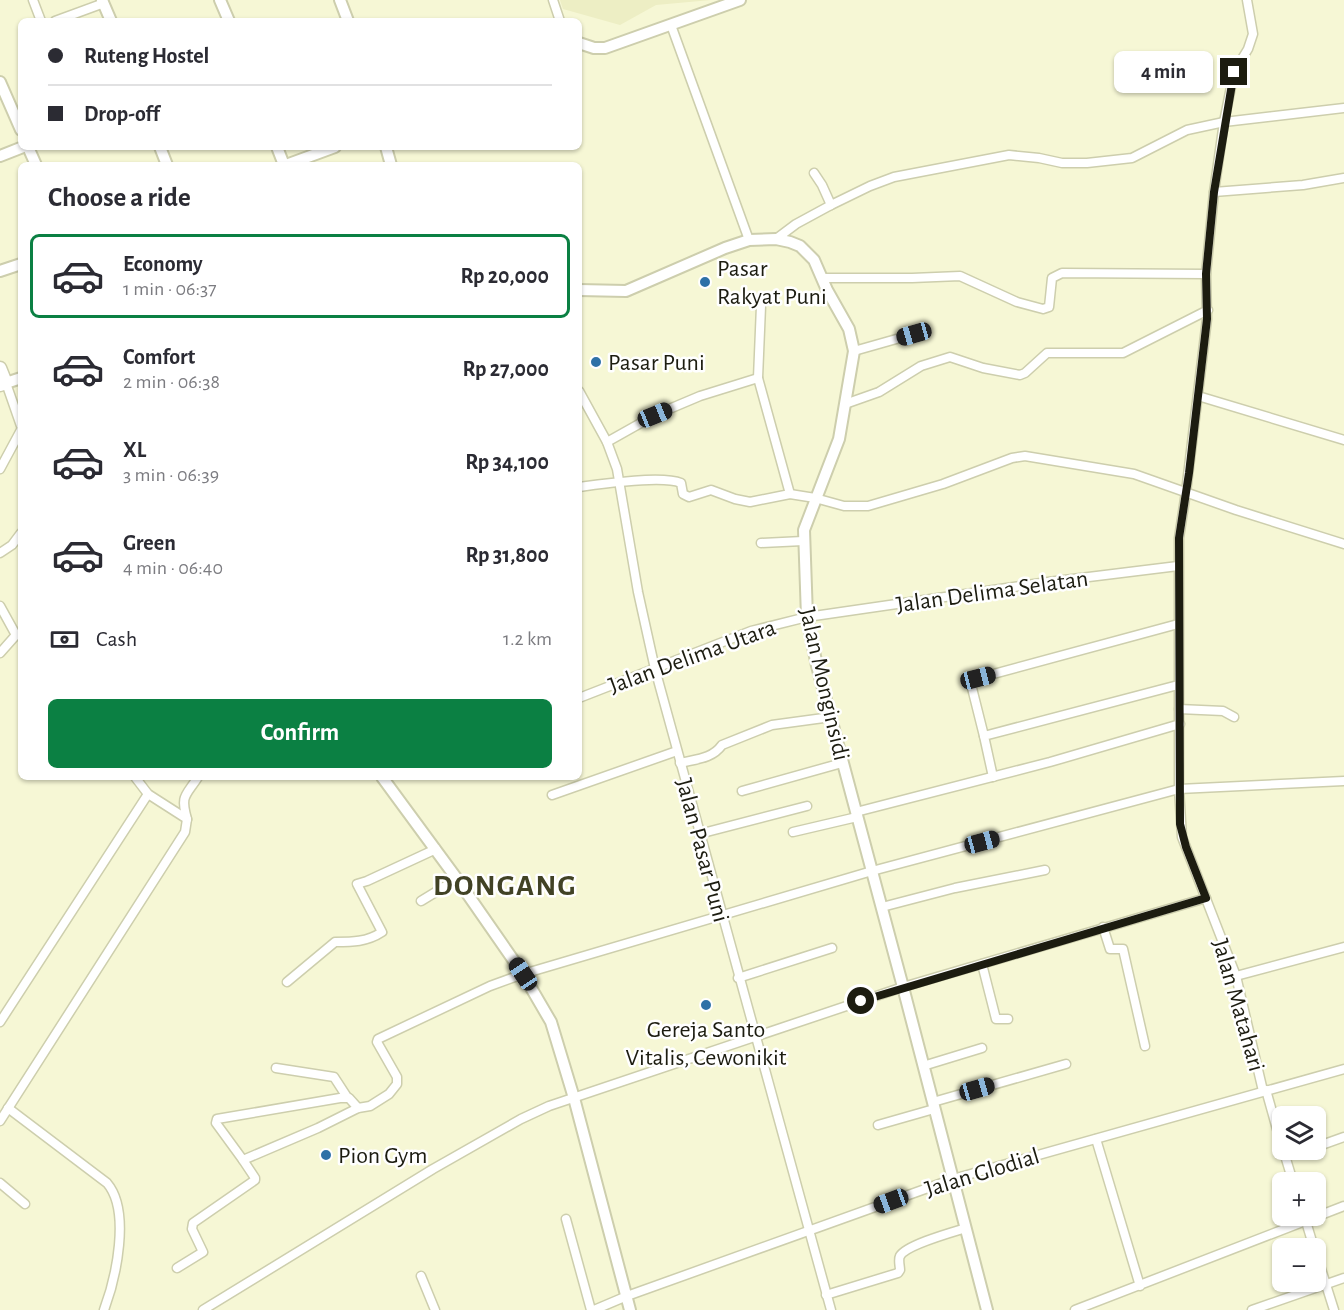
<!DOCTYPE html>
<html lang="en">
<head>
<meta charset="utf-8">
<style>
	:root { --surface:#fff; --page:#f2f2f3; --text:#2b2b33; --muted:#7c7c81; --line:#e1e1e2; --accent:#0b8043 }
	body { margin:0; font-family:"Alegreya Sans",sans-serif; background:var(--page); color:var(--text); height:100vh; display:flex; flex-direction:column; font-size:22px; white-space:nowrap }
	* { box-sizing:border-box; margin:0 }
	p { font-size:20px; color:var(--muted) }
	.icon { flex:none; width:33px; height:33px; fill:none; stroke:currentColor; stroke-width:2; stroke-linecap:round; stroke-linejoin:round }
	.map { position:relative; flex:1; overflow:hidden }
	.side { position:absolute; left:18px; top:162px; width:564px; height:618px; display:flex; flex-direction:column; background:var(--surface); border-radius:9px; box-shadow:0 2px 4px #0004 }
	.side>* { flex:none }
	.hud { position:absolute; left:18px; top:18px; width:564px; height:132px; border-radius:9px; box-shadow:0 2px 4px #0004; display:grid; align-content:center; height:132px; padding:0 30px; background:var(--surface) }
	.buttons { position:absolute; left:1272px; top:1106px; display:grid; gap:12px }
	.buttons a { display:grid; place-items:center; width:54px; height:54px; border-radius:9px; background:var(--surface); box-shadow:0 2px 4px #0004; font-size:30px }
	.end { position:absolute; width:27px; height:27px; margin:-14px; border:8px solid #1c1c10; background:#fff; box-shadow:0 0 0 3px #fff }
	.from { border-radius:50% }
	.bubble { position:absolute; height:42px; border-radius:9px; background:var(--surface); box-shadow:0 2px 4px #0004; font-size:20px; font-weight:700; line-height:42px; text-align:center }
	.car { position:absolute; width:18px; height:36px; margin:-18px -9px; border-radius:8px; box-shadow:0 0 4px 2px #0007; background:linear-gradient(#222 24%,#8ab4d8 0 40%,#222 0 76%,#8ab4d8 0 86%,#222 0) }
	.hud b { display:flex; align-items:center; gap:21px; height:57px; font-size:22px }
	.hud b+b { border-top:2px solid var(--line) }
	.hud i { width:15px; height:15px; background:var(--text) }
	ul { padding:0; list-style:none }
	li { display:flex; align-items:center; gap:18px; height:84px; margin:0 12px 9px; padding:0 18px; border:3px solid transparent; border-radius:9px }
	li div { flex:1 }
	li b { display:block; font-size:22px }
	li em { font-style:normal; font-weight:700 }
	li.current { border-color:var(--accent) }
	li>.icon { width:54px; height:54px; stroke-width:1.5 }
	h2 { padding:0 30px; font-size:27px; line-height:72px }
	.pay { display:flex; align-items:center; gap:15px; height:66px; padding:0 30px; font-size:22px }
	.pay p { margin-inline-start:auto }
	.button { display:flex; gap:12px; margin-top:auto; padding:12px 30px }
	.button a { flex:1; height:69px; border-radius:9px; background:var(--accent); color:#fff; font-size:24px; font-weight:700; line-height:69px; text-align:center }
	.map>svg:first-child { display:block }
	.built { fill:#edeec4 }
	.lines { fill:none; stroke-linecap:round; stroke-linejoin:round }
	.minor-casing { stroke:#cdcead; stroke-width:11 }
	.tertiary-casing { stroke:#cdcead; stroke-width:14 }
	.primary-casing { stroke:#cdcead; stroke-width:15 }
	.minor { stroke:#fff; stroke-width:8 }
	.tertiary { stroke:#fff; stroke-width:10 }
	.primary { stroke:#fff; stroke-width:12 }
	.route { stroke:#1c1c10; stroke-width:8 }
	.poi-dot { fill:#2e71a7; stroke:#fff; stroke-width:2 }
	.labels { text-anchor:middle; stroke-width:5; stroke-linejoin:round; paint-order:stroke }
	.poi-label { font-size:24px; fill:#1c1c10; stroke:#fff; text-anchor:start }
	.street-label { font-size:24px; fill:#1c1c10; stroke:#fff }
	.district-label { font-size:30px; font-weight:bold; letter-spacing:1.5px; fill:#414225; stroke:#fff }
</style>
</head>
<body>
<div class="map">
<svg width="1344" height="1310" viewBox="0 0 1344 1310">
	<rect width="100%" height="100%" fill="#f6f7d5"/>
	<path class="built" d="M560,0H711L656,5L620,25L563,9Z"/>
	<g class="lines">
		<g class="minor-casing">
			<g id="minor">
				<path d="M33,0L41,21"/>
				<path d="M553,0L560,21"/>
				<path d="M1247,0L1253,34L1248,49L1234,72L1224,122L1214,192L1206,274L1207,319L1186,492L1179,538V789L1182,837L1236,976L1263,1091"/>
				<path d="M55,21L104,3"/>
				<path d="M671,25L749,240"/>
				<path d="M814,173L822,185L831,205"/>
				<path d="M1214,192L1303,185L1344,178"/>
				<path d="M776,239L796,224L831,205L870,186L894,177L1009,155L1039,158L1062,163H1087L1132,158L1187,130L1224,122L1344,108"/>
				<path d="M822,278H912L960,276L1017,302L1043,309L1049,307L1052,278L1062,273L1206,274"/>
				<path d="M761,306L758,378L790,494"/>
				<path d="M854,351L914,334"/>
				<path d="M6,383L21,426"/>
				<path d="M579,391L607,442L617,469L638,592L655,669L831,1310"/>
				<path d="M1198,396L1344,440"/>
				<path d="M845,404L879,392L921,366L950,357L983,368L1020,375L1025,373L1047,353H1123L1208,310"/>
				<path d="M607,442L655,415L700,396L758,378"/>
				<path d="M0,469L21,430"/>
				<path d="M579,487C601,484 662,475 681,483L683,494L689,497L711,490L735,499L750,502L790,494L815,498L844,506H868L943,484L1012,458L1025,456L1134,474L1236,510L1344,544"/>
				<path d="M761,543L803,541"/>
				<path d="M0,553L12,545L21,533"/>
				<path d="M0,606L16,635L0,653"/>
				<path d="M579,698L751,631L807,617L1048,582L1178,566"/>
				<path d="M1179,709L1223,711L1234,717"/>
				<path d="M984,736L971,684L975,679L1178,624"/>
				<path d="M680,763C696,759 712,759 722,745L772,725L831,717"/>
				<path d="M993,777L984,736L1178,685"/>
				<path d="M742,791L842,763"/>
				<path d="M552,795L677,751"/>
				<path d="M856,812L1050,762L1180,724"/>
				<path d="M187,819C180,795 186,796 198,777"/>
				<path d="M793,832L857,817"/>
				<path d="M699,834L807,806"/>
				<path d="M421,901L457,879"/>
				<path d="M882,907L955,888L1045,870"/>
				<path d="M1103,927L1110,949H1123L1145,1046"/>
				<path d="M982,964L996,1019H1008"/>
				<path d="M1236,976L1344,947"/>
				<path d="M738,978L832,948"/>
				<path d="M287,982L335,942C352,942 367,942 382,932L357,884L367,881L436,849"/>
				<path d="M0,1022L148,794"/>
				<path d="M923,1066L982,1048"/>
				<path d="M276,1068L334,1077L347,1097"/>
				<path d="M1266,1090L1282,1147"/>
				<path d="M933,1102L1066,1064"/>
				<path d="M8,1108L107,1183C131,1211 116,1278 104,1310"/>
				<path d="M0,1121L185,832L187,819L148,794L135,777"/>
				<path d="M878,1125L934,1109"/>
				<path d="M1096,1139L1140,1286"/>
				<path d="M1316,1147L1344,1137"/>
				<path d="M1283,1149L1293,1182"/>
				<path d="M1285,1156L1308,1149"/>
				<path d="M243,1160L216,1123L217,1119L340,1098H349L358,1108"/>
				<path d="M0,1183L25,1204"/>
				<path d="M1304,1215L1314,1248"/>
				<path d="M566,1219L591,1310"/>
				<path d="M1316,1253L1334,1310"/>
				<path d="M177,1268L203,1252L192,1229L193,1223L255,1180V1178L243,1160L318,1128L358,1108L370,1106L389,1094L397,1084V1077L377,1042L378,1039L490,986L523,974L872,871L1179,789L1344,781"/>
				<path d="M421,1276L435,1310"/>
				<path d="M826,1295L898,1273L900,1270C900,1266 898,1260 900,1256C906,1245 953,1232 966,1228"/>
				<path d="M203,1310L433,1169L521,1119L549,1106L903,987L1206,898"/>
				<path d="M594,1310L627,1296L953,1179L1344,1069"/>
				<path d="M1075,1310L1344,1206"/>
				<path d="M1252,1310L1344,1278"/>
			</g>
		</g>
		<g class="tertiary-casing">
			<g id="tertiary">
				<path d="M102,0L111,21"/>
				<path d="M220,0L229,21"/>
				<path d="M340,0L348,21"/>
				<path d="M579,43L594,48H605L740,0"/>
				<path d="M0,82L21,130"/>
				<path d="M28,147L36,165"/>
				<path d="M160,147L167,165"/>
				<path d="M277,147L284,165"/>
				<path d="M386,147L391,165"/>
				<path d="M0,156L23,147"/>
				<path d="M286,165L335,147"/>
				<path d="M0,271L21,264"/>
				<path d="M579,290L626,291L725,248L749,240L776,239L790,242L800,246L814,260L827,290L849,329L854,351L839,439L804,530L807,617L817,666L903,987L987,1310"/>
				<path d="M6,383L21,378"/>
				<path d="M382,777L457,879L523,974L551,1022L574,1098L630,1310"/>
			</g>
		</g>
		<g class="primary-casing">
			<path id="primary" d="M0,368L6,383L0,385"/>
		</g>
		<use href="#minor" class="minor"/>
		<use href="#tertiary" class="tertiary"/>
		<use href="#primary" class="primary"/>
	</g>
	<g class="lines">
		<path class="route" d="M861,1001L1206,898L1186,847L1180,824L1179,538L1189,473L1207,319L1206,274L1214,192L1234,72"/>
	</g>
	<g class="poi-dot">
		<circle cx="705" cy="282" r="6"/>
		<circle cx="596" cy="362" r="6"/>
		<circle cx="706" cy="1005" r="6"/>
		<circle cx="326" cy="1155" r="6"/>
	</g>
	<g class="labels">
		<g class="poi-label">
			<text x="717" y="276">Pasar<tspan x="717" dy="28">Rakyat Puni</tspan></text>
			<text x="608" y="370">Pasar Puni</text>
			<text x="706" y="1037" text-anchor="middle">Gereja Santo<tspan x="706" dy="28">Vitalis, Cewonikit</tspan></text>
			<text x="338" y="1163">Pion Gym</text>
		</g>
		<g class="street-label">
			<text transform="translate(992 591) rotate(-8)" y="8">Jalan Delima Selatan</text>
			<text transform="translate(692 656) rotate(-20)" y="8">Jalan Delima Utara</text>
			<text transform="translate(825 684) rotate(77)" y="8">Jalan Monginsidi</text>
			<text transform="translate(703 850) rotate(75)" y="8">Jalan Pasar Puni</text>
			<text transform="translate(1239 1005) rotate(74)" y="8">Jalan Matahari</text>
			<text transform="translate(982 1172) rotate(-17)" y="8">Jalan Glodial</text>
		</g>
		<g class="district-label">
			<text x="505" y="895">DONGANG</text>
		</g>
	</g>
</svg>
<div class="buttons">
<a><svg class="icon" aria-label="layers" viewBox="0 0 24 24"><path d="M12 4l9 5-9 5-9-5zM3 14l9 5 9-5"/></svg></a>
<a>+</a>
<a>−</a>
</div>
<i class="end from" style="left:861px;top:1001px"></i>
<i class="end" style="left:1234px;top:72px"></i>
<div class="bubble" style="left:1114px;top:51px;width:99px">4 min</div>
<i class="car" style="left:914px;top:334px;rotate:254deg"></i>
<i class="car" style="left:655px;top:415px;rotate:68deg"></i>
<i class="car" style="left:978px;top:678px;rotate:76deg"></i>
<i class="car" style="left:982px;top:842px;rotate:75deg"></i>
<i class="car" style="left:523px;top:974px;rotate:326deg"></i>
<i class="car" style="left:977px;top:1089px;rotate:74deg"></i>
<i class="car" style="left:891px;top:1201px;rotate:250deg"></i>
<div class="hud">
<b><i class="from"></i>Ruteng Hostel</b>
<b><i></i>Drop-off</b>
</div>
<section class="side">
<h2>Choose a ride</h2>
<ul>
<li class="current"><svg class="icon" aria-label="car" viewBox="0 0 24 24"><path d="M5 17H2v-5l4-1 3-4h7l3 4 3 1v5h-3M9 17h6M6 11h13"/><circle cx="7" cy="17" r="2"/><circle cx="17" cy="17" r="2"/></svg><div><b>Economy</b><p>1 min · 06:37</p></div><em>Rp 20,000</em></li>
<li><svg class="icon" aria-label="car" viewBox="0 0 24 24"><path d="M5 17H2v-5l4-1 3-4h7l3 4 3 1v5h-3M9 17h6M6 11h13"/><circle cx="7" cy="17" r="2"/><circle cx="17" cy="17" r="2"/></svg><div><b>Comfort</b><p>2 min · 06:38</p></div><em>Rp 27,000</em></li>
<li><svg class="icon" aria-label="car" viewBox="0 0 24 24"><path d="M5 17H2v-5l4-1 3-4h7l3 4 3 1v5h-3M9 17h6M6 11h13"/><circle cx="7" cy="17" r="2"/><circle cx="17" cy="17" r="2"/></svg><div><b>XL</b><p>3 min · 06:39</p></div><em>Rp 34,100</em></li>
<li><svg class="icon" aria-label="car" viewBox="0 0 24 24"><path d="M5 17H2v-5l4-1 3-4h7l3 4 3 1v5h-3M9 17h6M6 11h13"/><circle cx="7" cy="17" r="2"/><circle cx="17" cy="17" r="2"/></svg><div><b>Green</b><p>4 min · 06:40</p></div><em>Rp 31,800</em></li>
</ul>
<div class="pay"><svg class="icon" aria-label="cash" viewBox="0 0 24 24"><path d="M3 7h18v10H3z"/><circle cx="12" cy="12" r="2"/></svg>Cash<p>1.2 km</p></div>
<div class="button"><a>Confirm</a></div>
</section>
</div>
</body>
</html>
